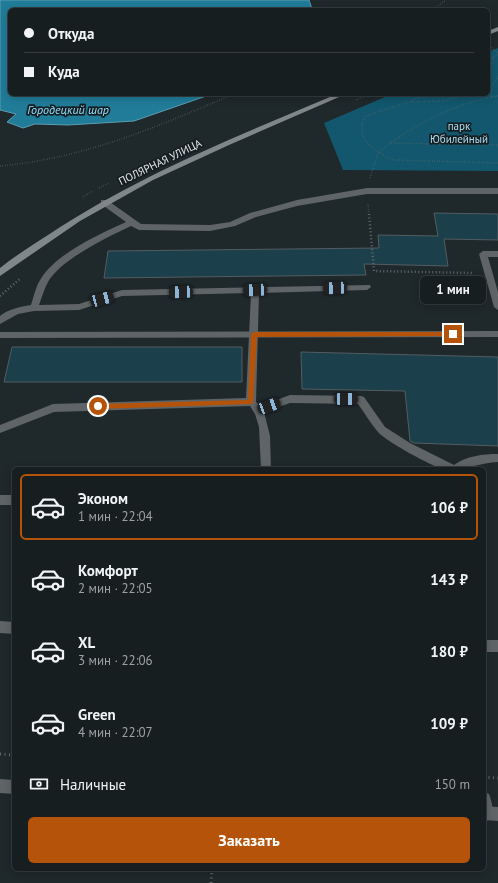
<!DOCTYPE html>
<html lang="ru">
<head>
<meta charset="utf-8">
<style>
	:root { --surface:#171e20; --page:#202729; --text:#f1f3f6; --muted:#9ea2a5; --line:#363c3e; --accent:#b45309 }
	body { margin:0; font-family:"PT Sans",sans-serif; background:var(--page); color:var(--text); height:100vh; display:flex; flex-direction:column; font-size:15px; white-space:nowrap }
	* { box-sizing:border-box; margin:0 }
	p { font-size:13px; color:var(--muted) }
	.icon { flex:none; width:22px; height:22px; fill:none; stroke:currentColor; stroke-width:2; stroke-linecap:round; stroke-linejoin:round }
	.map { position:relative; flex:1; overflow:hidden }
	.side { position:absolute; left:12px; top:467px; width:474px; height:404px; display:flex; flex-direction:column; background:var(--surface); border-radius:6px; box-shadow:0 2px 10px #0003,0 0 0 1px var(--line) }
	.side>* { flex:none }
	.banner { position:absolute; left:8px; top:8px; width:482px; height:88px; border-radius:6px; box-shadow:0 2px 10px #0003,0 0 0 1px var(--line); display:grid; align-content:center; height:88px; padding:0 16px; background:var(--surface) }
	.end { position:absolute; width:18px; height:18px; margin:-9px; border:5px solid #b45309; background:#fff; box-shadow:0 0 0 2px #fff }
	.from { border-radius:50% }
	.bubble { position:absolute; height:28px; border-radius:6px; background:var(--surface); box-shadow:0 2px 10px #0003,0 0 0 1px var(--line); font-size:13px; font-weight:800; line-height:28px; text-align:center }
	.car { position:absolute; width:12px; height:24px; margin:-12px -6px; border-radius:5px; box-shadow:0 0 3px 1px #0007; background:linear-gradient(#222 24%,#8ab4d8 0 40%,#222 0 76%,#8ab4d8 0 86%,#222 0) }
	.banner b { display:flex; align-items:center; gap:14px; height:38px; font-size:15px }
	.banner b+b { border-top:1px solid var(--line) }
	.banner i { width:10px; height:10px; background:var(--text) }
	ul { padding:7px 0 0; list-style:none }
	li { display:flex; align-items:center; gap:12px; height:66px; margin:0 8px 6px; padding:0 8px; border:2px solid transparent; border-radius:6px }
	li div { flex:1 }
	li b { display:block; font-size:15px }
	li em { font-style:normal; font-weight:800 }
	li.on { border-color:var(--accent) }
	li>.icon { width:36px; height:36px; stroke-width:1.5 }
	.pay { display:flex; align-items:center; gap:10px; height:44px; padding:0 16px; font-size:15px }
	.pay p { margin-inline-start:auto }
	.cta { display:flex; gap:8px; margin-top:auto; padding:8px 16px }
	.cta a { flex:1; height:46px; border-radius:6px; background:var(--accent); color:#fff; font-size:16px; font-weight:800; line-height:46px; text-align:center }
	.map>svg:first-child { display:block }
	.green { fill:#12576d }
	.water { fill:#207c99; stroke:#5b9db2 }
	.building { fill:#1c3f4c; stroke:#535d61 }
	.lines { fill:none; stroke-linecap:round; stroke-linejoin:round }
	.path-far2 { stroke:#61696c; stroke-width:1.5; stroke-dasharray:0.5 2; stroke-linecap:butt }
	.path-far1 { stroke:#61696c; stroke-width:2.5; stroke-dasharray:1 2.5; stroke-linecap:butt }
	.path { stroke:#61696c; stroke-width:3; stroke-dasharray:1 3.5; stroke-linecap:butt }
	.lane { fill:#5f6466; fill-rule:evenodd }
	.street { fill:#5f6466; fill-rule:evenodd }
	.secondary { fill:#80878a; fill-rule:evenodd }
	.route { fill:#b45309 }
	.labels { text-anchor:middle; stroke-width:3.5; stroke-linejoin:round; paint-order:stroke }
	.far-park-label { font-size:11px; fill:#addff3; stroke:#161e22 }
	.far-street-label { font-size:11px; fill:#e5eaed; stroke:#161e22 }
	.far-water-label { font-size:12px; font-style:italic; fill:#92e1ff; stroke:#161e22 }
</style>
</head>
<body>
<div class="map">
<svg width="498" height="883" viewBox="0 0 498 883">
	<rect width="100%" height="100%" fill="#1f282b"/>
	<g class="green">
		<path d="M498,48V171L343,170L324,123L392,94H488V52Z"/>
		<path d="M442,275L479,277L482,293L480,297C471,300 448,300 444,289C442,285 443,279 442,275Z"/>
	</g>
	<path class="water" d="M0,0H309L312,9L10,10V94H212L134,121L68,125L35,124L23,128L7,122L16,114L0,110Z"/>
	<g class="building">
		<path d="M434,213L498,214V240L444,239L448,266L364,264L366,275L104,278L108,251L379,248L378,235L438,236Z"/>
		<path d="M12,347H242V382H4Z"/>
		<path d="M301,352L498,357V446L414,443L410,441L405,391L302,389Z"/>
	</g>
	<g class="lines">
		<g class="path-far2">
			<path d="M432,10L446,0"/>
			<path d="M489,46L498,53"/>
			<path d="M488,60L498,54"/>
			<path d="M488,78L494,56"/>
			<path d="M425,94L409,102L365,116C354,138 375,152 393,160L498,163"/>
			<path d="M498,96C457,103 424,120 390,143L498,145"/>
			<path d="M492,97L491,87L498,76"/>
			<path d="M356,100L370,94"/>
			<path d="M412,102L443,101L466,94"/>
			<path d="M0,166C86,158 156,127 234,94"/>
			<path d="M122,176L137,168"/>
			<path d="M370,178L378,153L390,143"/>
			<path d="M99,188L109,183"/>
			<path d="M83,197L93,191"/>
			<path d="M368,204L369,215"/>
		</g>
		<g class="path-far1">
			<path d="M369,214L374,271L472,273"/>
			<path d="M0,296L21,278"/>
		</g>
		<g class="path">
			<path d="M0,754L14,755"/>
			<path d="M484,777L498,778"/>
			<path d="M211,883L212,869"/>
		</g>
		<g class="lane">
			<path d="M367,188H498V194H367L297,206L256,217L235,226L210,231L139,230L131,226C108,237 61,259 48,282C44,289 42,297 39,305L79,304L122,290L370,285L371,287L367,290L259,293L256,402L260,406L290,395L361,396L364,397L385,427L410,443L454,465C466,456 483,454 498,454V462C479,463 463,471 444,469C434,468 384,440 378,432C370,423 365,413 358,404L290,403L264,412L270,436L271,469H261L259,427L255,414L250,406L54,412L0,433V425L53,404L246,398L251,293L122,296L79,310L34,311L18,314L0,324V316C9,309 19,307 31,305C34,296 36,285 42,277C59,252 100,234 126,222L101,204V200H107L141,224L210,225L230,222L250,213L297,200Z"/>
			<path d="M483,251H498V257H488L498,292V310L494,307L479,254Z"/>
			<rect x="0" y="495" width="14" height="10"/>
			<path d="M0,621L14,622V634L0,633Z"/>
			<rect x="484" y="640" width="14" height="12"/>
			<path d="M484,792L489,794C492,802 494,811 491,819L486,821L484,820Z"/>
		</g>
		<g class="street">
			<path d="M498,331V337L0,338V332Z"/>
			<path d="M0,779L14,780V794L0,793Z"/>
			<path d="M484,806L498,807V821L484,820Z"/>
		</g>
		<g class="secondary">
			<path d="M498,27V31L488,35V31Z"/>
			<path d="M337,94H346L229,145L153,180L80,221L0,276V268C15,256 31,246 48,235C138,175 238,136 337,94Z"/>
		</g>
	</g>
	<path class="route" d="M254,332H453L456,334L453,336L257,337L253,404L98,409L95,406L98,404L248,400L251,334Z"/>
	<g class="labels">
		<g class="far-park-label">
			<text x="459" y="130">парк<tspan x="459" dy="13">Юбилейный</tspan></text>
		</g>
		<g class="far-street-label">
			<text transform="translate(160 162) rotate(-26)" y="4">ПОЛЯРНАЯ УЛИЦА</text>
		</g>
		<g class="far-water-label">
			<text x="68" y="114">Городецкий шар</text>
		</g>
	</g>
</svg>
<i class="end from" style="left:98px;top:406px"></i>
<i class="end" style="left:453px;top:334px"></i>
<div class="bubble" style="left:420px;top:276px;width:66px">1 мин</div>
<i class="car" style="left:335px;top:288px;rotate:268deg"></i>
<i class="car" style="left:255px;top:290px;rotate:268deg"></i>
<i class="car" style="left:181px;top:292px;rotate:268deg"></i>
<i class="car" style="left:102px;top:299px;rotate:75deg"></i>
<i class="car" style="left:346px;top:399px;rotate:91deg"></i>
<i class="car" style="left:269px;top:406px;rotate:70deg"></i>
<div class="banner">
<b><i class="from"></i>Откуда</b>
<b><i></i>Куда</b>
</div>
<section class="side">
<ul>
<li class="on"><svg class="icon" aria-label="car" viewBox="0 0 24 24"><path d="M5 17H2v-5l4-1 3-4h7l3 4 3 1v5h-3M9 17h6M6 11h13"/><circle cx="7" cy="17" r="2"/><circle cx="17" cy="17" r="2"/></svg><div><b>Эконом</b><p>1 мин · 22:04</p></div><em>106 ₽</em></li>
<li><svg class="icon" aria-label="car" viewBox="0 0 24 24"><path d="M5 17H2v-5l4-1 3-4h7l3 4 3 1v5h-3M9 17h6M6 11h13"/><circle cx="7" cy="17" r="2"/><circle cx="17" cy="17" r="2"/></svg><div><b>Комфорт</b><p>2 мин · 22:05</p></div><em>143 ₽</em></li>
<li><svg class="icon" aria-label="car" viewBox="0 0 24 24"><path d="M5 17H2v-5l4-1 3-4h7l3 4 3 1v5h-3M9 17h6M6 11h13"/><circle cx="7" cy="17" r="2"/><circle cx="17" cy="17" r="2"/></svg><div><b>XL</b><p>3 мин · 22:06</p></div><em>180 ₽</em></li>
<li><svg class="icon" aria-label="car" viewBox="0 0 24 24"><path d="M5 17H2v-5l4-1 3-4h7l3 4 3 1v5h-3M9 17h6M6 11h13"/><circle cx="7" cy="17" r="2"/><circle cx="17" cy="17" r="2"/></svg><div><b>Green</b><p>4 мин · 22:07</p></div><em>109 ₽</em></li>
</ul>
<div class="pay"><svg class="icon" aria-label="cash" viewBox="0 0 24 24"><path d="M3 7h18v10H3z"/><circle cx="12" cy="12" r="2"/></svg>Наличные<p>150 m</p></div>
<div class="cta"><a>Заказать</a></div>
</section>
</div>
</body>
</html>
